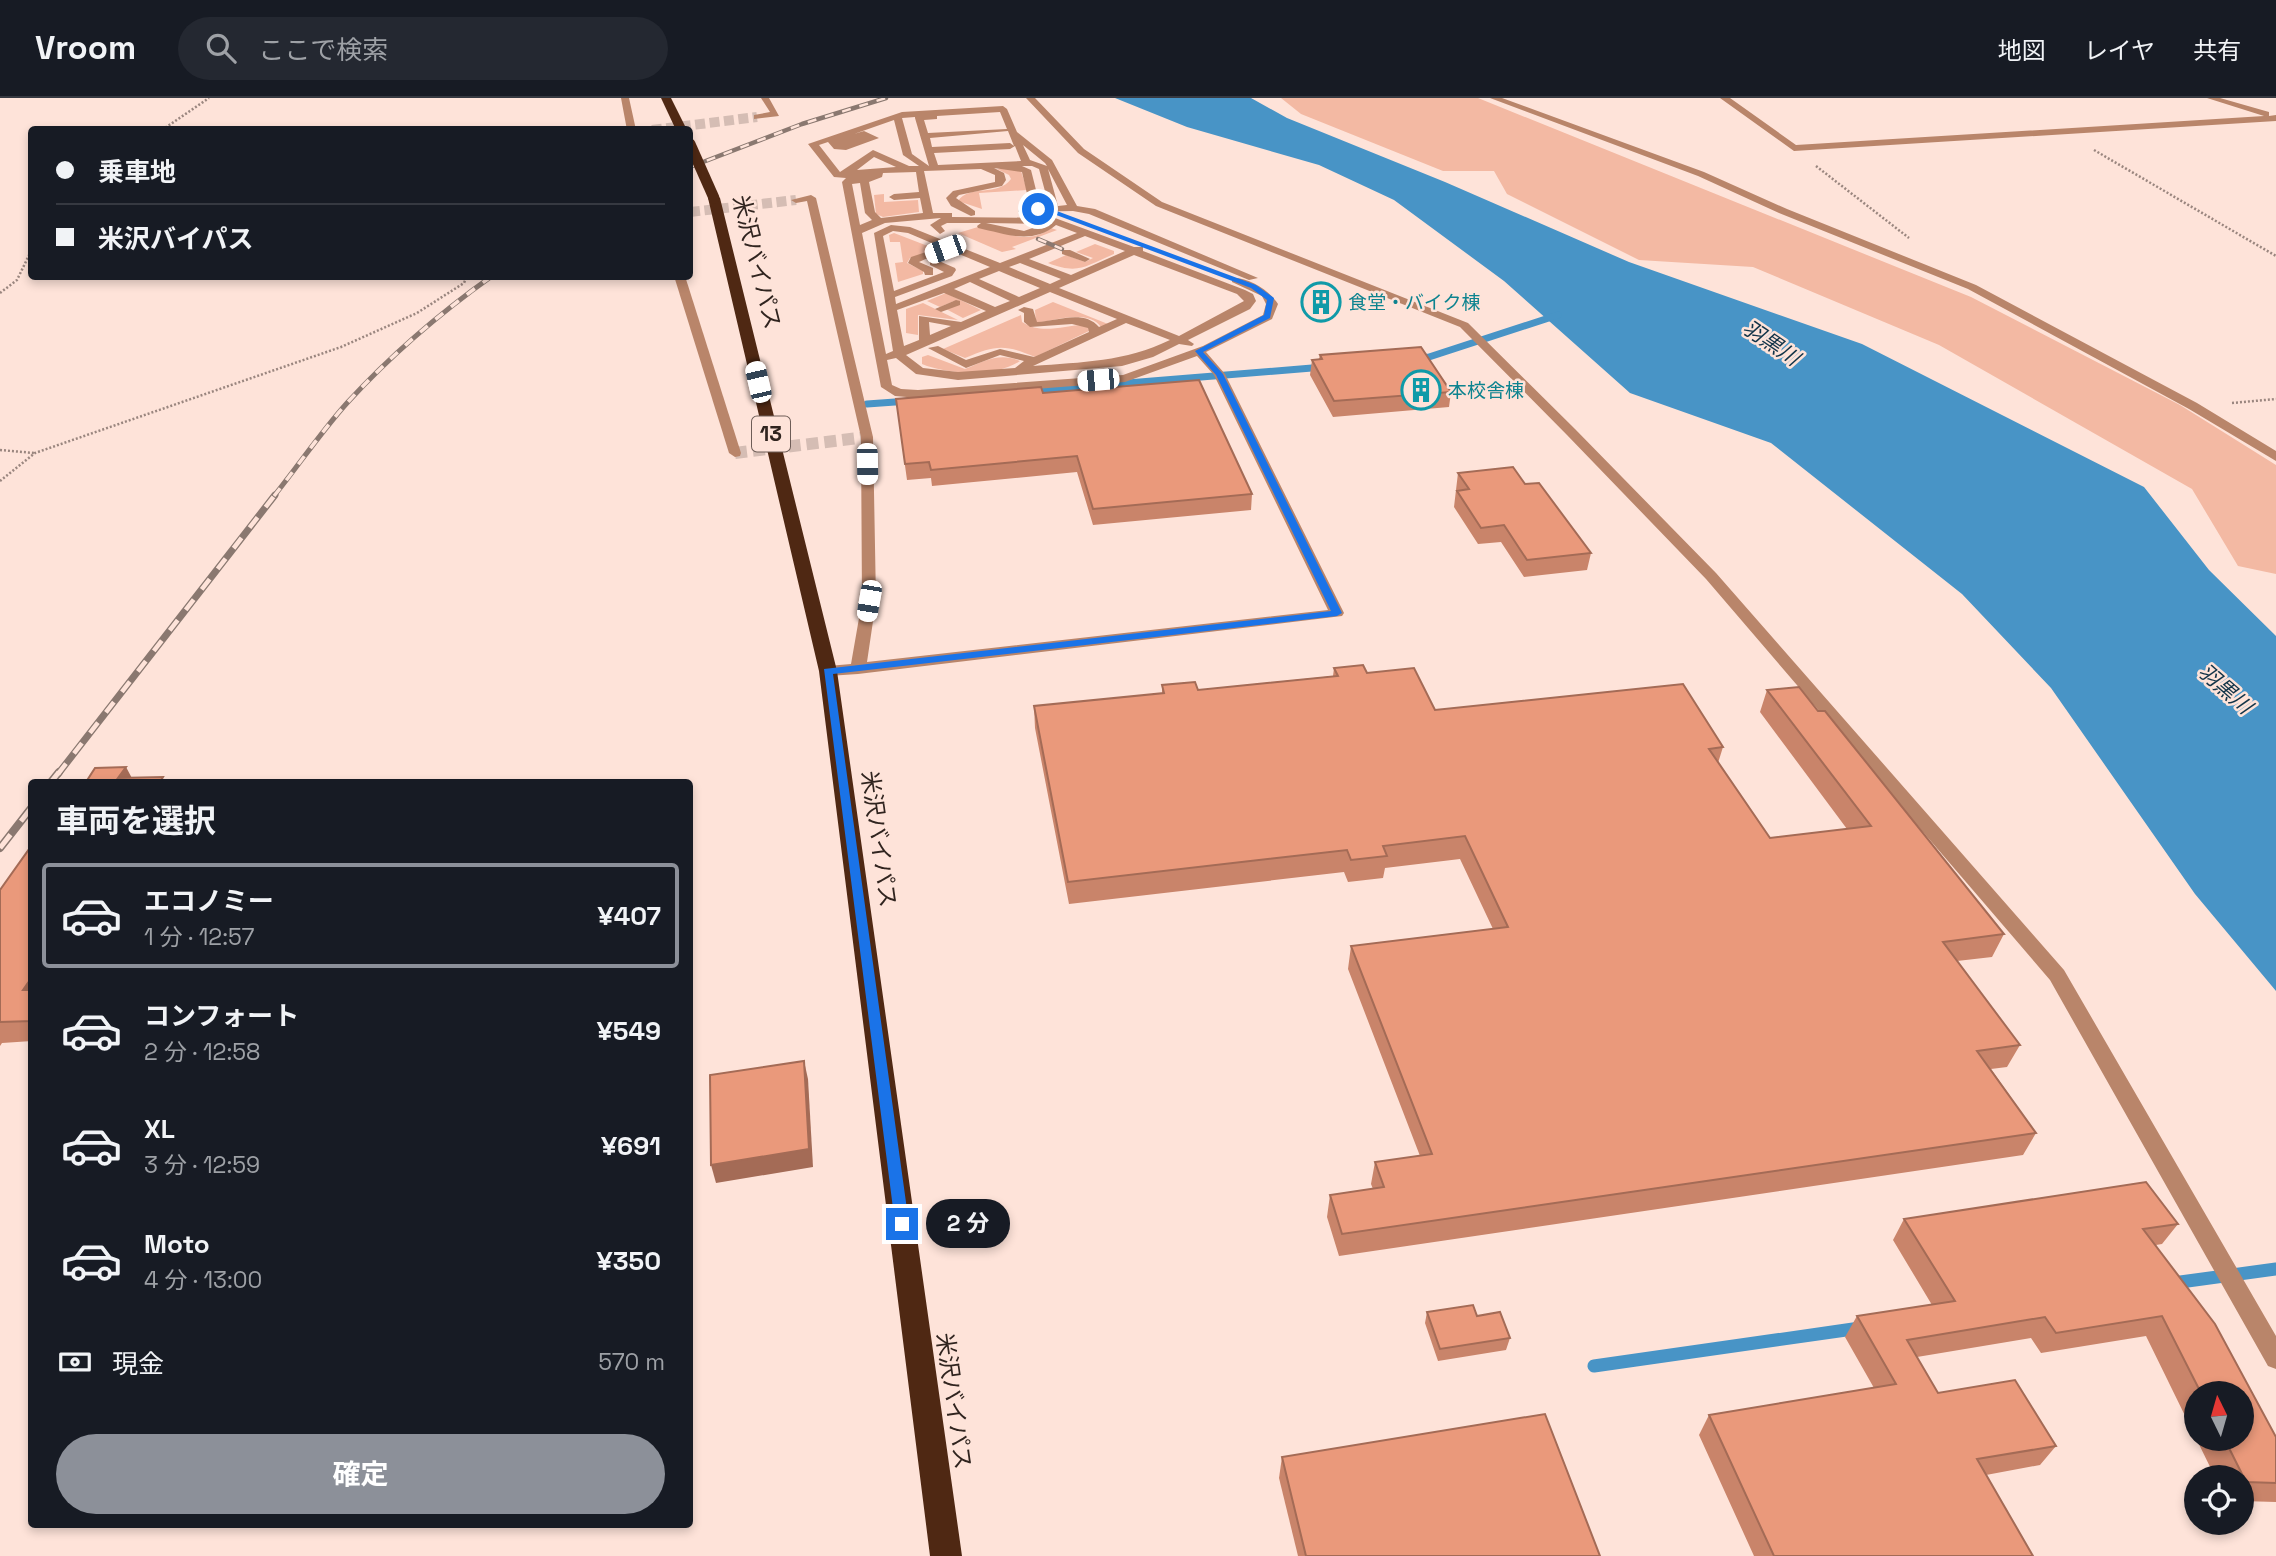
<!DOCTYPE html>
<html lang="ja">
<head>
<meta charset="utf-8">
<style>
	:root { --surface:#171b24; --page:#242831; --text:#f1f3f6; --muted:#9ea1a6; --line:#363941; --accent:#8c9099 }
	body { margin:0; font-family:"Space Grotesk","Noto Sans JP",sans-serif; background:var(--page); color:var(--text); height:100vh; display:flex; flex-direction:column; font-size:26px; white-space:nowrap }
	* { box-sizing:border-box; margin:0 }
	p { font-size:23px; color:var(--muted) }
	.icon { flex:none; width:38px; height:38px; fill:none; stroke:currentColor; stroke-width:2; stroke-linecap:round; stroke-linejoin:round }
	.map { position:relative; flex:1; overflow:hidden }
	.side { position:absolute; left:28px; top:681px; width:665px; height:749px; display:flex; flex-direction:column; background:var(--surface); border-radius:7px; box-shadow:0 4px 10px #0003 }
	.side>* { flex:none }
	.banner { position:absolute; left:28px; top:28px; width:665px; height:154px; border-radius:7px; box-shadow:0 4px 10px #0003; display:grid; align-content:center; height:154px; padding:0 28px; background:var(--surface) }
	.needle { width:46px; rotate:355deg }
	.controls { position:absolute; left:2184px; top:1283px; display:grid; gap:14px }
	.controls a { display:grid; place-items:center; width:70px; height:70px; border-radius:50%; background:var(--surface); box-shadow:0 4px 10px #0003; font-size:35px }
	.end { position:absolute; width:32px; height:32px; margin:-16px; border:9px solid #1a73e8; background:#fff; box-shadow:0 0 0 4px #fff }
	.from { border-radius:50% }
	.bubble { position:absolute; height:49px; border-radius:24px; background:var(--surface); box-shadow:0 4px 10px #0003; font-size:23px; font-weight:700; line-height:49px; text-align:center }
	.car { position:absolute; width:21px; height:42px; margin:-21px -10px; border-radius:9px; box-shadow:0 0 5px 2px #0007; background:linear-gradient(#fff 24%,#345 0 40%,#fff 0 76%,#345 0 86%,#fff 0) }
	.banner b { display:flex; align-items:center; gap:24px; height:66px; font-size:26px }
	.banner b+b { border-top:2px solid var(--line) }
	.banner i { width:18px; height:18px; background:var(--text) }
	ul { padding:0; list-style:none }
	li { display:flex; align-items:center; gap:21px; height:105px; margin:0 14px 10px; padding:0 14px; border:4px solid transparent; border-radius:7px }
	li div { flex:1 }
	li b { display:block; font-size:26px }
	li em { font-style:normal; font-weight:700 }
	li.on { border-color:var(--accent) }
	li>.icon { width:63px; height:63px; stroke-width:1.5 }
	h2 { padding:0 28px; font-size:32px; line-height:84px }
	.pay { display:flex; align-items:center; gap:18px; height:77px; padding:0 28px; font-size:26px }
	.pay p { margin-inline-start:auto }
	.action { display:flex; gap:14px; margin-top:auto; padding:14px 28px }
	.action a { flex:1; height:80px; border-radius:42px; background:var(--accent); color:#fff; font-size:28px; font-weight:700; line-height:80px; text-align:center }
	header { display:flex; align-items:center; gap:42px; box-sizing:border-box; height:98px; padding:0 35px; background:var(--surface); border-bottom:2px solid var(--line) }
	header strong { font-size:33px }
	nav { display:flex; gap:38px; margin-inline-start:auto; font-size:24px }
	.search { width:490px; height:63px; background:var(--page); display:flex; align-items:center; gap:18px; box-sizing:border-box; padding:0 24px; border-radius:38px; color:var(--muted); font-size:26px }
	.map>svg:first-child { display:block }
	.green { fill:#f3b9a3 }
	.water { fill:#4894c6 }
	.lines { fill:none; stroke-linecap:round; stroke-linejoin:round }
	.stream-far1 { stroke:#4894c6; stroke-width:7 }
	.stream { stroke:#4894c6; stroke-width:13 }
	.minor-tunnel-far1 { stroke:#d5bdb4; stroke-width:10; stroke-dasharray:10 4.5; stroke-linecap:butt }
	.minor-tunnel { stroke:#d5bdb4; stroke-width:12; stroke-dasharray:12 6; stroke-linecap:butt }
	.path { stroke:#9a867f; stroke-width:2.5; stroke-dasharray:2 2; stroke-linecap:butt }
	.minor { fill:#b9856a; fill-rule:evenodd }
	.highway { fill:#4f2813; fill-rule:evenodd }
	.rail-far3-casing { stroke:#8a7870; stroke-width:4.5 }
	.rail-far2-casing { stroke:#8a7870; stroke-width:5 }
	.rail-far1-casing { stroke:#8a7870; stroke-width:7 }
	.rail-casing { stroke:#8a7870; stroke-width:8 }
	.rail-far3 { stroke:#fee3d9; stroke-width:2.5; stroke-dasharray:9; stroke-linecap:butt }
	.rail-far2 { stroke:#fee3d9; stroke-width:3.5; stroke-dasharray:10; stroke-linecap:butt }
	.rail-far1 { stroke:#fee3d9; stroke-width:4.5; stroke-dasharray:13; stroke-linecap:butt }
	.rail { stroke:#fee3d9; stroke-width:5; stroke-dasharray:17; stroke-linecap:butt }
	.highway-bridge { stroke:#4f2813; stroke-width:11 }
	.wall { fill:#c9846a; fill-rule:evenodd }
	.shaded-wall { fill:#a46b56 }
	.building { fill:#ea997b; stroke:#a46b56; stroke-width:2 }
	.route { fill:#1a73e8 }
	.labels { text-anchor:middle; stroke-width:5; stroke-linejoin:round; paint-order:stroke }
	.far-culture-label { font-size:19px; fill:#0d838f; stroke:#fee3d9; text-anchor:start }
	.far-water-label { font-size:21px; font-style:italic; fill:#113348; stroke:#fee3d9 }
	.shield { fill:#fee3d9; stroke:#6e5d57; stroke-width:2 }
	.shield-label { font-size:21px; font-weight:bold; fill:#30241f }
	.street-label { font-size:23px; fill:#30241f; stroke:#fee3d9 }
</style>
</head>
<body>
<header>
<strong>Vroom</strong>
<div class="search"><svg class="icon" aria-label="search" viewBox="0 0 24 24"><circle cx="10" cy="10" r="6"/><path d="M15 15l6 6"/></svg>ここで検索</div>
<nav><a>地図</a><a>レイヤ</a><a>共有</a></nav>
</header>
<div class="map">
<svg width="2276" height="1458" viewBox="0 0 2276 1458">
	<rect width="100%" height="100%" fill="#fee3d9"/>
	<g class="green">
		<path d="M1281,0H1478L1971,199L2180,307L2276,367V476L2238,468L2192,391L1939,247L1753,169L1639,162L1507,96L1494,73H1443L1301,16Z"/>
		<path d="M1012,70L1021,73L1027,92L979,95L982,111L958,103C969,86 998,99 1011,81L1009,77L997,71Z"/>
		<path d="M884,96V104L918,102L919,114L883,119L876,116L874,97Z"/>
		<path d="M978,129C1005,131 1024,150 1051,130L1057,132L1012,149L1016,151L1002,154L958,135Z"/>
		<path d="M894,135L933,150L931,153L910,160L907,165L923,173V176L898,184L895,165L903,164L900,144H890L889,137Z"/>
		<path d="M1095,146L1114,153V156C1085,168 1079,177 1048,165L1066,157L1085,164L1093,160L1076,154Z"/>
		<path d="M946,195L981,212L963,220L946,211L954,203L940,209L927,203Z"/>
		<path d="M1053,204L1108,226L1101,229C1089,211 1055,222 1036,225L1035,212Z"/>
		<path d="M923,205L958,222L918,217V237L906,235V211Z"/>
		<path d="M1021,217L1022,224C1044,238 1064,226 1088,227L1089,233L1035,259C1004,246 996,247 965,260L943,251Z"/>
		<path d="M928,257L965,271C985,263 999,254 1020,263C996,279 948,277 922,266V259Z"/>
	</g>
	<path class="water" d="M1115,0H1251L1287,20L1445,84L1629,164L1862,246L2144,389L2209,472L2276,538V893L2195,796L2051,590L1962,496L1771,345L1630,295L1504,183L1394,102L1319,67L1187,29Z"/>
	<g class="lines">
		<g class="stream-far1">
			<path d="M1416,260L1429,259L1558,217"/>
			<path d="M1029,293L1324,269"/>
			<path d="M867,306L909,303"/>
		</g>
		<g class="stream">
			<path d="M2173,1185L2276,1171"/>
			<path d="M1594,1268L1860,1230"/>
		</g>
		<g class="minor-tunnel-far1">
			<path d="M652,32L757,19"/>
			<path d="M690,114L796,102"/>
		</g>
		<path class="minor-tunnel" d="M735,355L867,339"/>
		<g class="path">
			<path d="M162,32L209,0"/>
			<path d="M2094,52L2276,158"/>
			<path d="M1816,68L1909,140"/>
			<path d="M0,195L17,182L32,151"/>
			<path d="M2232,305L2276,301"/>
			<path d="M0,352L34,355"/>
			<path d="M0,383L35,355L341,249L417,215L464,185L467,178"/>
		</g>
		<g class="minor">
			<path d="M621,0H629L636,32H627Z"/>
			<path d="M761,0H769L779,18L754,21V17L770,14Z"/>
			<path d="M1026,0H1035L1084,51L1162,104L1468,225L1575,331L1716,475L2064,872L2276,1238V1271L2268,1268L2050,882L1706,481L1567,337L1460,229L1156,108L1078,55Z"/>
			<path d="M1490,0H1502L1704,74L1787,111L1976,187L2197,305L2276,353V363L2189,311L1968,191L1779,115L1698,78Z"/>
			<path d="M1720,0H1730L1796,47L2264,18L2207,0H2220L2269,14V18L2276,17V23L1794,53Z"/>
			<path d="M1003,8L1007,11L1017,34L1052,62L1077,108L1095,111L1258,180L1249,182L1089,116L1073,113L1018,114V110L1030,109L1022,74L994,70L1004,75L1006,82L1002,88L959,97L956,100L975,113V117L971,118L951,108L946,100L953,93L995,84V77L981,71L924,73L933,115H952V119L1055,120L1134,149H1143V153L1245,192L1253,196L1256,203L1250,211L1188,242L1194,246L1192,248L1179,246L1153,259L1122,268L958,282L916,276L896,260L887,262L892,287L901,291L918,292L1123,277L1203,248L1263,217L1266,206L1262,198L1232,184V180C1249,179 1269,192 1278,206L1272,221L1206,254L1225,276L1344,515L1342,518L858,576L828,578L820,573L828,568L851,566L862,503L861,339L807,103L796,105L791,102L811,97L816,100L873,339L876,503L867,564L1328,512L1214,277L1197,258L1125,284L918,300L895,298L881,289L842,84L846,80L834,79L808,46L902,14ZM1000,14L1007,31L928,35L924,22L937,21V18ZM915,19V20L929,68L912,56L902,20ZM894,22L903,57L919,68H909L873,52L840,74L819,47L828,44L834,51L846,52L879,40L864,33L854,36ZM1008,33L1014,48L1010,45L932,49L930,40ZM1023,47L1045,65L1047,68L1030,62ZM1015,48L1021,63L938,67L934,55L1010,51ZM874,59L896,69L857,72ZM1022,68H1032L1039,71L1049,108H1040L1031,72ZM1048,71L1067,107L1058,108ZM916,74L919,94L894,96L889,99L894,102L920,100L923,115L881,120L875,114L869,84L882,79L883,75ZM860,85L865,115L872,122L860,127L852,86ZM941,120L930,127L940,136L945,133L941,128L947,125H981L977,128L978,130C1006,136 1032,147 1056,127L1077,135L1000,165L910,129L891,127L874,135L893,253L886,256L862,135L885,125ZM986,125L1044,126L1024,133ZM893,133L908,135L941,149L911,159L908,165L924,174L925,177H933V170L919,164L930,159V167L944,174L894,193L883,138ZM1085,138L1125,153L1071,177L1029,161ZM959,156L990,169L896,206L895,199L952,178L956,172L955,170L939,163ZM1134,157L1237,196L1244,203L1179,238L1059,190ZM1020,165L1061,181L1050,186L1009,169ZM999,173L1040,190L1019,199L979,181ZM970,184L1010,203L995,209L954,191ZM1050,194L1117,221L1099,229C1084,211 1057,223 1037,224L1033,211L1024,209L1018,212L1024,215V224L1030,229L1072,226L1088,230L1089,234L1034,259L1000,251L966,262L938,248L928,250L966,270L1000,257L1024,263L1015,270L958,274L923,270L906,257ZM944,195L986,213L961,224L919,218V242L904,248L897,212ZM929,224L951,228L930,237ZM1126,225L1170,242C1125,264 1082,264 1033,268Z"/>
			<path d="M1062,152H1070L1090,161L1085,164L1062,156Z"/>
			<path d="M674,178H685L741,355L740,358L735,359L729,355Z"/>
			<path d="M956,202L960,203V207L941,214L935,211Z"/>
		</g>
		<g class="highway">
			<path d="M661,0H671L687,32H676Z"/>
			<path d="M714,96L720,100L837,573L962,1458H930L819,573L708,100Z"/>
		</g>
		<g class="rail-far3-casing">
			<g id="rail-far3">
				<path d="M690,69L802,26L886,0"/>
				<path d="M1038,141L1062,151"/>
			</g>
		</g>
		<g class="rail-far2-casing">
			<path id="rail-far2" d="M274,398C298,368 321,334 347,305C390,258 440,215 492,178"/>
		</g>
		<g class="rail-far1-casing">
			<path id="rail-far1" d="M58,676L275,397"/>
		</g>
		<g class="rail-casing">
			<g id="rail">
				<path d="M51,684L59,674"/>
				<path d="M0,750L32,709"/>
			</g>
		</g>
		<use href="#rail-far3" class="rail-far3"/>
		<use href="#rail-far2" class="rail-far2"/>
		<use href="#rail-far1" class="rail-far1"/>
		<use href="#rail" class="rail"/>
		<path class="highway-bridge" d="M690,46L714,100"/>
	</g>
	<g class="wall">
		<path d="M1320,257L1451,294L1449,309L1333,319L1310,277L1312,262L1319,261Z"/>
		<path d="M1043,295L1252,396L1251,412L1093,427L1077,374L932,388L931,380L907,382L898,317Z"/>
		<path d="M1458,375L1525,386L1591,455L1587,472L1524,479L1501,444L1478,446L1454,409Z"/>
		<path d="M1334,570L1367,575L1435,612L1723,649L1718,665L1770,740L1847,731L1760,614L1767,592L2004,836L1992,859L1957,863L2020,947L2007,969L1991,971L2036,1035L2023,1057L1339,1158L1327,1119L1330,1097L1373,1091L1371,1086L1375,1064L1420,1058L1348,871L1351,848L1493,831L1460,761L1385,770L1383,780L1348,784L1344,774L1069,806L1035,630L1034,608L1162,595V587L1198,592L1333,578Z"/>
		<path d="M32,747V943L2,945L0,948V792Z"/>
		<path d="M1904,1121L2178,1126L2162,1146L2156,1147L2276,1339V1404L2242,1403V1379H2215L2146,1238L2041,1255L2031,1240L1917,1259L1938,1295L2056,1348L2040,1367L1986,1377L2033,1458H1754L1699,1337L1709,1317L1874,1290L1845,1239L1857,1218L1932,1207L1893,1142ZM2196,1295H2242V1340H2196Z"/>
		<path d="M1427,1214L1477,1218L1510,1240L1506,1252L1438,1263L1425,1225Z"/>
		<path d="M1282,1359L1600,1458H1298L1279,1380Z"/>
	</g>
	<g class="shaded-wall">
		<path d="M126,669L134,684L118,680Z"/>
		<path d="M32,879V904L23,892Z"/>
		<path d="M804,963L808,981L813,1069L716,1085L711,1067Z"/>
	</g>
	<g class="building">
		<path d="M1421,249L1451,294L1334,303L1312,262L1322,261L1320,257Z"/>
		<path d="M1199,282L1252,396L1093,411L1077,358L931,372L929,364L905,366L896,301L1041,289L1043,295Z"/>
		<path d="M1513,369L1525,386L1539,385L1591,455L1527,462L1504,427L1481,430L1457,393L1469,391L1458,375Z"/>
		<path d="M1363,567L1367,575L1414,570L1435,612L1683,586L1723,649L1709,651L1770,740L1871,728L1767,592L1799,589L1818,613H1825L2004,836L1943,844L2020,947L1977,953L2036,1035L1342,1136L1330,1097L1384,1089L1375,1064L1432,1056L1351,848L1508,829L1465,738L1383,748L1387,758L1351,762L1347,752L1068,784L1034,608L1164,595L1162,587L1195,584L1198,592L1338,578L1334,570Z"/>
		<path d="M126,669L118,680L163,679L160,684H86L95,670Z"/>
		<path d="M32,747V879L23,892H32V923L0,924V792Z"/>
		<path d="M804,963L809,1051L711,1067L710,977Z"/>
		<path d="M2146,1084L2178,1126L2143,1131L2215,1226L2276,1339V1385L2246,1384L2224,1340H2242V1295H2201L2162,1218L2056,1235L2045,1219L1907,1242L1938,1295L2015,1282L2056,1348L1977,1361L2033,1458H1774L1709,1317L1896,1286L1857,1218L1955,1203L1904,1121Z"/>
		<path d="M1473,1207L1477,1218L1500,1214L1510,1240L1440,1251L1427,1214Z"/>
		<path d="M1545,1316L1600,1458H1306L1282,1359Z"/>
	</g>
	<path class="route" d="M1038,109H1046L1256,187L1274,200L1270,220L1203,254L1223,276L1342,515L1337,518L833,576L909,1126L902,1133L895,1126L824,571L1331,513L1216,277L1195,253L1264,217L1267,202L1251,190L1043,112H1036Z"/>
	<defs>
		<g id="building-ring" transform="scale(2.0125)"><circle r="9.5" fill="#fee3d9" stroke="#0f9aa8" stroke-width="1.5"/><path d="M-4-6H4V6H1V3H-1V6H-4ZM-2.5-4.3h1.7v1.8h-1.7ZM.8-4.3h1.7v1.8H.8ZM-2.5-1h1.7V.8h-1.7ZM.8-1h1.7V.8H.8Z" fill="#0f9aa8"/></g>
	</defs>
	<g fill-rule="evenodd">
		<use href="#building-ring" x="1321" y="204"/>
		<use href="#building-ring" x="1421" y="292"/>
	</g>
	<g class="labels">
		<g class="far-culture-label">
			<text x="1348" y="211">食堂・バイク棟</text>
			<text x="1448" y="299">本校舎棟</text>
		</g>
		<g class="far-water-label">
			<text transform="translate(1771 245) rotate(34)" y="7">羽黒川</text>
			<text transform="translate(2225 591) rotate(41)" y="7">羽黒川</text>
		</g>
		<rect class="shield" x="752" y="318.5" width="38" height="35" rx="5"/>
		<g class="shield-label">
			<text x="771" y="343">13</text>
		</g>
		<g class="street-label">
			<text transform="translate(757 164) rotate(76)" y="8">米沢バイパス</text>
			<text transform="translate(879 741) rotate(82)" y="8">米沢バイパス</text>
			<text transform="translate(954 1303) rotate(82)" y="8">米沢バイパス</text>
		</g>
	</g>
</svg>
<div class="controls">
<a><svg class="needle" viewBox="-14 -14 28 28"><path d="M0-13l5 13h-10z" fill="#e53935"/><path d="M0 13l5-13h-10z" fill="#9ea1a6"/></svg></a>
<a><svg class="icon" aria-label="locate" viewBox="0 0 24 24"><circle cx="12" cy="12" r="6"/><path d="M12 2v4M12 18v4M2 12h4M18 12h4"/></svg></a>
</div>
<i class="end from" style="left:1038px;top:111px"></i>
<i class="end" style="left:902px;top:1126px"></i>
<div class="bubble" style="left:926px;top:1101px;width:84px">2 分</div>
<i class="car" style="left:945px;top:151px;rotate:250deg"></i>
<i class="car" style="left:1098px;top:282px;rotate:265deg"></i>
<i class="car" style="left:758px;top:284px;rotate:347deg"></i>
<i class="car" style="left:867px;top:366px;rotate:179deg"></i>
<i class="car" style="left:869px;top:503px;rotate:190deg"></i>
<div class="banner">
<b><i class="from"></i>乗車地</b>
<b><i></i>米沢バイパス</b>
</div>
<section class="side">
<h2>車両を選択</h2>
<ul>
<li class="on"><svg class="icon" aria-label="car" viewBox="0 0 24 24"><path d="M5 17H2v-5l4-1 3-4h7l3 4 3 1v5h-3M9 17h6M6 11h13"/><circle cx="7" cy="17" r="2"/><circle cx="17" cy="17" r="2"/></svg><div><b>エコノミー</b><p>1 分 · 12:57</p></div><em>¥407</em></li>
<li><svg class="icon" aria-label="car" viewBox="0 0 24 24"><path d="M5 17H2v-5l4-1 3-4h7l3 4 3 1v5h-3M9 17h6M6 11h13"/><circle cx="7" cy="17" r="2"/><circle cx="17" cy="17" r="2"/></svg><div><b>コンフォート</b><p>2 分 · 12:58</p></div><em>¥549</em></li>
<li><svg class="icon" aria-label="car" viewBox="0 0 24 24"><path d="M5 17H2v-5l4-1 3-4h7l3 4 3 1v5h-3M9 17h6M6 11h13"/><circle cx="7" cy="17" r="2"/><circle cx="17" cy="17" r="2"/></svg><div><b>XL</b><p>3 分 · 12:59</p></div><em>¥691</em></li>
<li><svg class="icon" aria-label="car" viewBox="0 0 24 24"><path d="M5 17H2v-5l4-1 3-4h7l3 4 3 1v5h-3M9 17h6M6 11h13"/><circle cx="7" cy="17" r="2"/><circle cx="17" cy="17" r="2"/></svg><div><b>Moto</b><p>4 分 · 13:00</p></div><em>¥350</em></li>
</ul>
<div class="pay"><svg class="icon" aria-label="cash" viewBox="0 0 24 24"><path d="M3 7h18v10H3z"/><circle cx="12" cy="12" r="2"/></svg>現金<p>570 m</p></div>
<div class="action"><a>確定</a></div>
</section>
</div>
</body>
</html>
